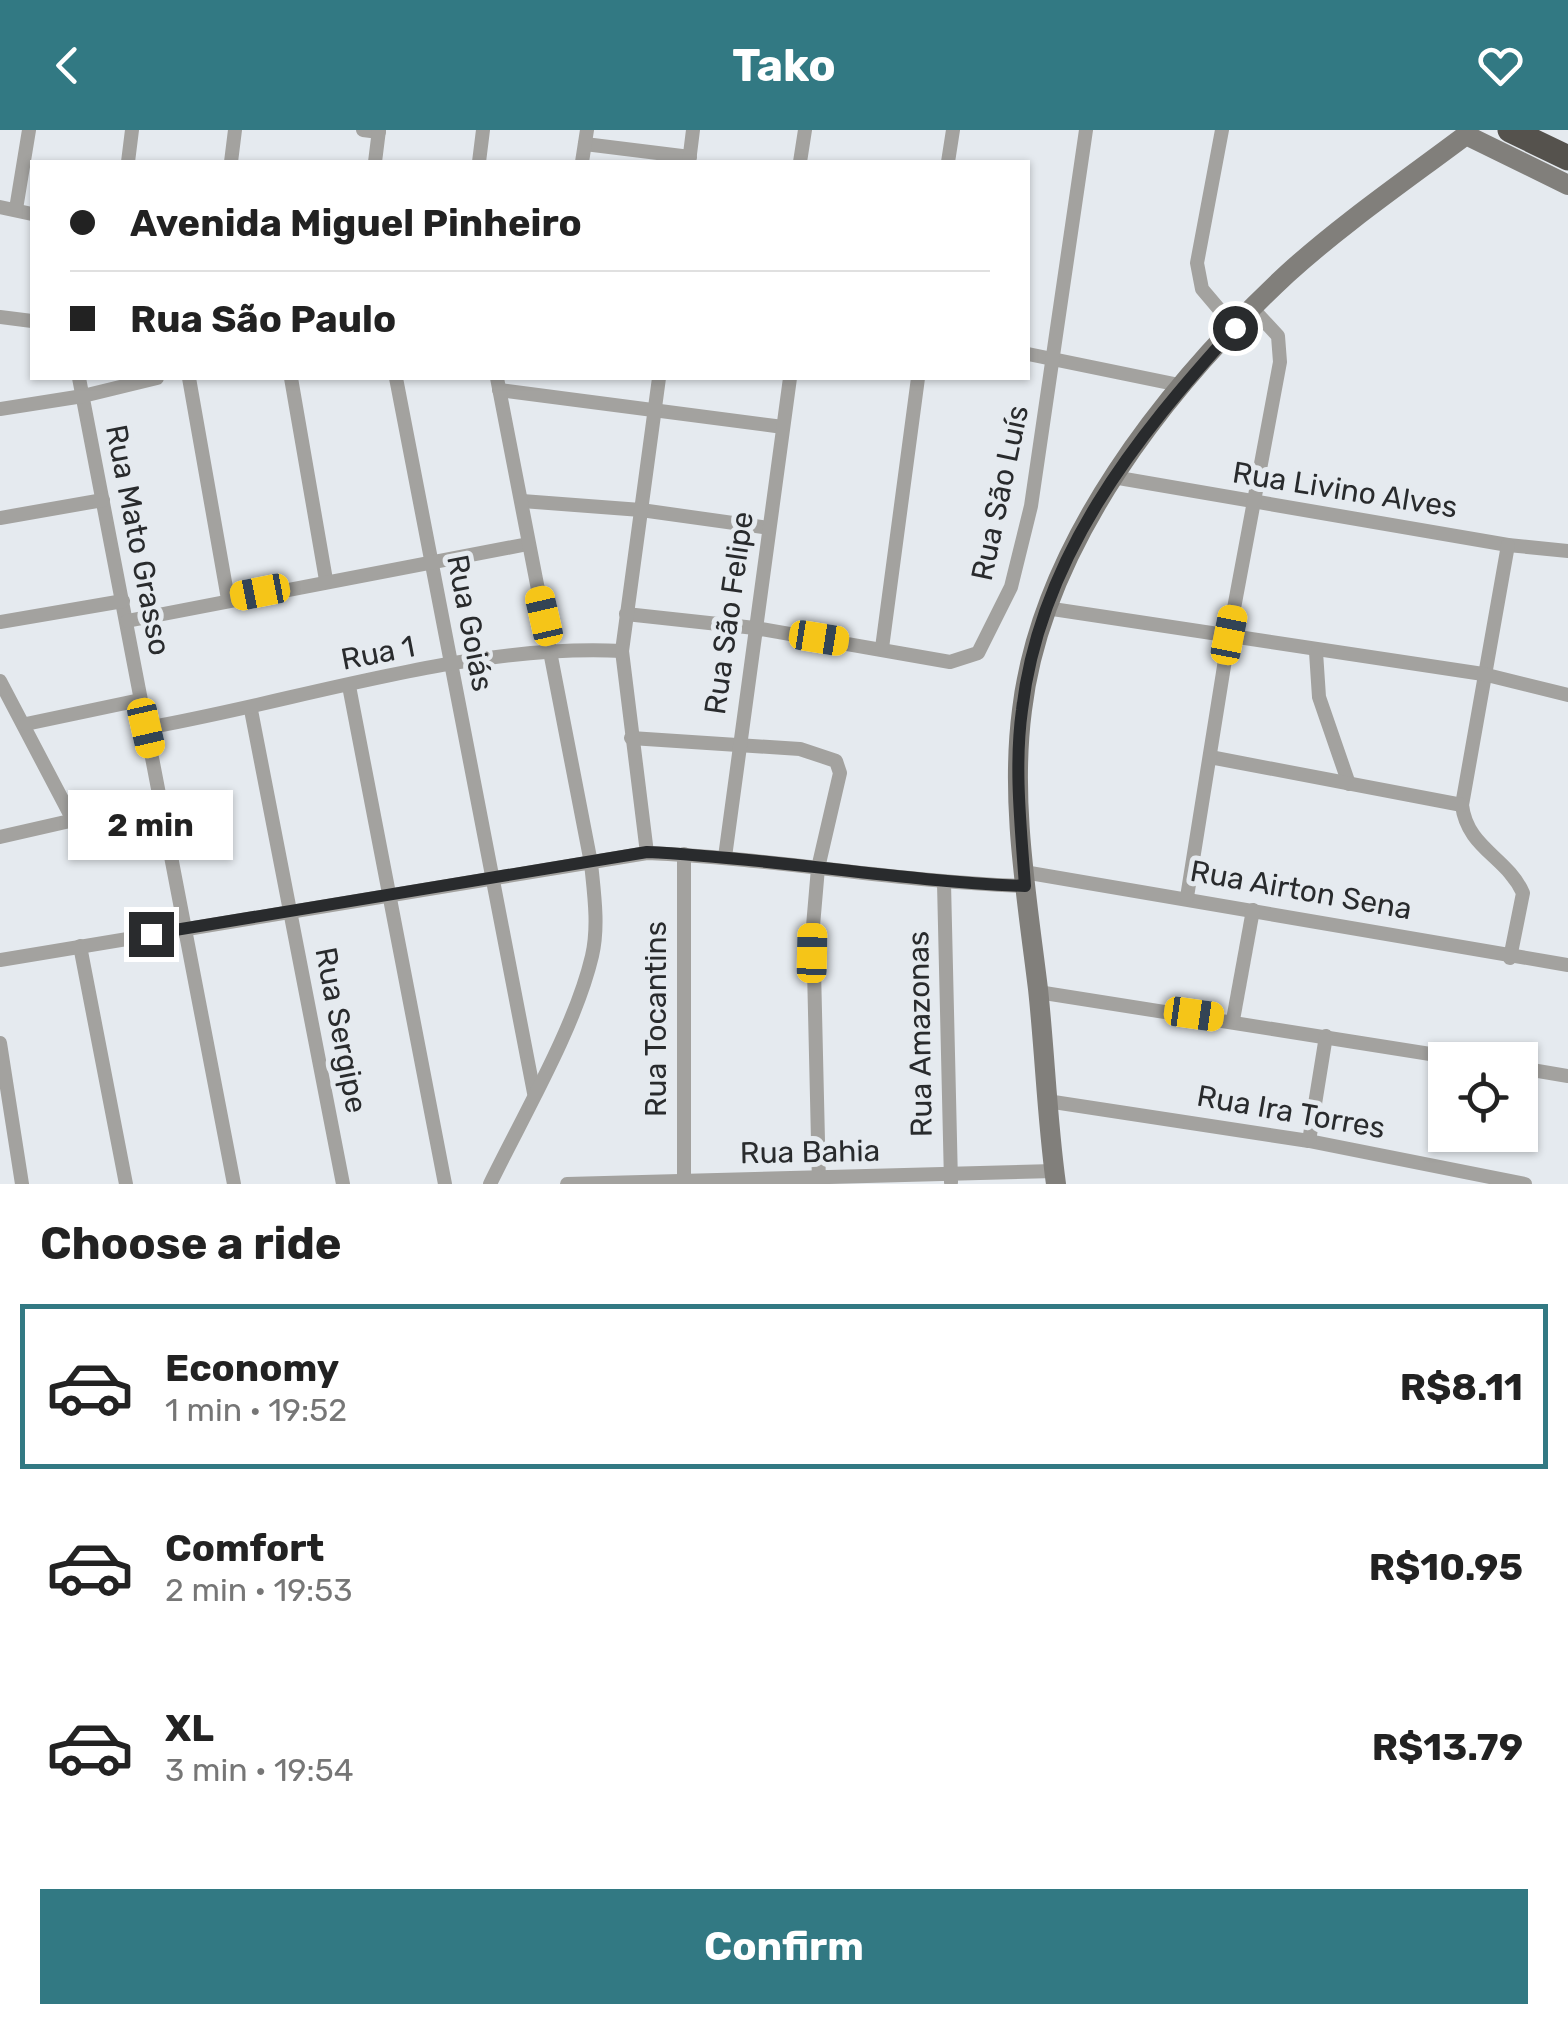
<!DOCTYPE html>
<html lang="en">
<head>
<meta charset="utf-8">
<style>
	:root { --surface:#fff; --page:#f2f2f2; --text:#222; --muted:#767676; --line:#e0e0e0; --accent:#327983 }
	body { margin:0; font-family:Rubik,sans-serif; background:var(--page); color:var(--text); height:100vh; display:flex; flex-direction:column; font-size:38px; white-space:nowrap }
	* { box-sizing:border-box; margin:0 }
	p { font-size:32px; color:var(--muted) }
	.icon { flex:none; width:55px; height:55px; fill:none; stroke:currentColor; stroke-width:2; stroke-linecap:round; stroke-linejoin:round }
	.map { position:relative; height:1054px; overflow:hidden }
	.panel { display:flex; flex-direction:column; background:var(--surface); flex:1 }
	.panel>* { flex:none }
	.hud { position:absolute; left:30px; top:30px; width:1000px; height:220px; border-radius:0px; box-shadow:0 2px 8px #0004; display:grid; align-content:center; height:220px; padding:0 40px; background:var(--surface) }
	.fabs { position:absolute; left:1428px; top:912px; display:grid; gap:20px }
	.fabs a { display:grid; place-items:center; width:110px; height:110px; border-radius:0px; background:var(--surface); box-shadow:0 2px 8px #0004; font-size:50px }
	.end { position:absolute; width:45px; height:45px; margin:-22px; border:12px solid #292b2d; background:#fff; box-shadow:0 0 0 5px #fff }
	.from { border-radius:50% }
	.bubble { position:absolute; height:70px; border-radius:0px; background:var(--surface); box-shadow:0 2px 8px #0004; font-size:32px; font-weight:700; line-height:70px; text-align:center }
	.car { position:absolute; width:30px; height:60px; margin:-30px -15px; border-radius:12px; box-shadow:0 0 8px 2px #0007; background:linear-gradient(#f5c518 24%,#345 0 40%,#f5c518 0 76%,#345 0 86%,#f5c518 0) }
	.hud b { display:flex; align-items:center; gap:35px; height:95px; font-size:38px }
	.hud b+b { border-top:2px solid var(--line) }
	.hud i { width:25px; height:25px; background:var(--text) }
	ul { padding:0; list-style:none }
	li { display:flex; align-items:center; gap:30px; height:165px; margin:0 20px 15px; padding:0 20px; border:5px solid transparent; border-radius:0px }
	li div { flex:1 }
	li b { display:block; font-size:38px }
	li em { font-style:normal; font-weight:700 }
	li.current { border-color:var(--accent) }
	li>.icon { width:90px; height:90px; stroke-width:1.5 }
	h2 { padding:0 40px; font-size:45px; line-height:120px }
	.action { display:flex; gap:20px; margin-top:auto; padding:20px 40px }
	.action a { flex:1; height:115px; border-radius:0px; background:var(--accent); color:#fff; font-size:40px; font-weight:700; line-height:115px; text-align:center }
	header { display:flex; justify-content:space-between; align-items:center; height:130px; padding:0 40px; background:var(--accent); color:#fff; font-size:45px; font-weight:700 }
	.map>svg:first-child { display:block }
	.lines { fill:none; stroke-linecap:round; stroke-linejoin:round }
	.street { stroke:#a3a29f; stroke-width:14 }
	.secondary { stroke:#817f7b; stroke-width:20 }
	.highway { stroke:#55524d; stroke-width:25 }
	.route { stroke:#292b2d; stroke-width:12 }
	.labels { text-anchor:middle; stroke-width:10; stroke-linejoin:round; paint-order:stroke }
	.street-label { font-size:30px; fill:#292b2d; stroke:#e5eaef }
</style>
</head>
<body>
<header><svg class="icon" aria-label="back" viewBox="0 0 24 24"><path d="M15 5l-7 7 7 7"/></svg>Tako<svg class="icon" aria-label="heart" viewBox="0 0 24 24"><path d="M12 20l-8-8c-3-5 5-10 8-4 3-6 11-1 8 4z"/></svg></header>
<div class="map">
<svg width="1568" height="1054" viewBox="0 0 1568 1054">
	<rect width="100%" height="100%" fill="#e5eaef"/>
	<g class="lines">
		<g class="street">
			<path d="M363,0L379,2"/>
			<path d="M1222,0L1197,133L1202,159L1235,198"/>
			<path d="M585,14L690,27"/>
			<path d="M128,32L132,0"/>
			<path d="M231,32L235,0"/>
			<path d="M375,32L379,0"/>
			<path d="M479,32L483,0"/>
			<path d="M582,32L587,0"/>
			<path d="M689,32L693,0"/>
			<path d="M800,32L805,0"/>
			<path d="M948,32L953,0"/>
			<path d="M0,77L32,84"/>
			<path d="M16,79L29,0"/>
			<path d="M0,187L32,191"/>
			<path d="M1028,224L1184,256"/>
			<path d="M79,248L234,1054"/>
			<path d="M189,248L228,469"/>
			<path d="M291,248L326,450"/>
			<path d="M396,248L534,963"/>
			<path d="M499,260L783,297"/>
			<path d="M0,279L83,266L157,248"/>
			<path d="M1113,347L1508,415L1568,421"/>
			<path d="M522,371L641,380L769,398"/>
			<path d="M0,388L103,370"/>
			<path d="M1508,415L1462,675C1467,718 1507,727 1523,763L1510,828"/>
			<path d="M1046,478L1483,544L1568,565"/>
			<path d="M626,484L755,498L950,532L978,523L1011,457L1031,376L1086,0"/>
			<path d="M127,491L528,414"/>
			<path d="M0,492L123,471"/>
			<path d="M882,518L918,248"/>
			<path d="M1316,522L1319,567L1349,654"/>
			<path d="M0,551L73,690"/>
			<path d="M349,556L445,1054"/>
			<path d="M251,580L343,1054"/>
			<path d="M26,594L140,570"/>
			<path d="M146,598C300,571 467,513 622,521"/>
			<path d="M631,608L800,619L836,631L840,643L818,738L813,796L819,1054"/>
			<path d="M1210,627L1462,675"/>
			<path d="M0,707L162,670"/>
			<path d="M647,723L622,521L659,248"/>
			<path d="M725,727L790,248"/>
			<path d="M1024,742L1568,835"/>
			<path d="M944,753L951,1052"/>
			<path d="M1187,767L1229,505L1280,232L1278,206L1253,179"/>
			<path d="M80,816L126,1054"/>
			<path d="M0,830L647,723C774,728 898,752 1025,756"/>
			<path d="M1038,862L1468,930"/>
			<path d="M1233,890L1253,780"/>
			<path d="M0,913L22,1054"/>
			<path d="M1520,938L1568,946"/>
			<path d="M1047,971L1309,1011L1525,1054"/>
			<path d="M1309,1011L1326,906"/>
			<path d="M490,1054C523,986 575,898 592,826C599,796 594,763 591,733L497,248"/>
			<path d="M567,1054L1054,1041"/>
			<path d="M684,1054V724"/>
		</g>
		<path class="secondary" d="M1056,1054C1047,989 1045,924 1038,859C1027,768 1010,672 1022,580C1042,413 1167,256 1287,144C1342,94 1406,50 1466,5L1568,55"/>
		<path class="highway" d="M1510,0L1568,28"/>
	</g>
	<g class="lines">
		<path class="route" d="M151,804L647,722C774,728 898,751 1025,756C1021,699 1014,637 1022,580C1040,427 1135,308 1235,198"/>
	</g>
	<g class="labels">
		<g class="street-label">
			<text transform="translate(1345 360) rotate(9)" y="10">Rua Livino Alves</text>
			<text transform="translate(1000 363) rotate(-78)" y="10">Rua São Luís</text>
			<text transform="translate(138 410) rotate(79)" y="10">Rua Mato Grasso</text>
			<text transform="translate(729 483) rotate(-82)" y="10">Rua São Felipe</text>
			<text transform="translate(470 493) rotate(79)" y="10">Rua Goiás</text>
			<text transform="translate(378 523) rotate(-11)" y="10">Rua 1</text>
			<text transform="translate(1301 760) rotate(10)" y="10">Rua Airton Sena</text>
			<text transform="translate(656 889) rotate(-90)" y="10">Rua Tocantins</text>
			<text transform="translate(341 900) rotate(79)" y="10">Rua Sergipe</text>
			<text transform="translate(920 904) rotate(-91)" y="10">Rua Amazonas</text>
			<text transform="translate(1291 982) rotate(10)" y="10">Rua Ira Torres</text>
			<text transform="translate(810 1022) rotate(-1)" y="10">Rua Bahia</text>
		</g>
	</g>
</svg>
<div class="fabs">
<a><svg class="icon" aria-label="locate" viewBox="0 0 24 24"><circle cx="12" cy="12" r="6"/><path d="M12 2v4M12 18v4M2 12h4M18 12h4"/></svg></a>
</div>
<i class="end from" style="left:1235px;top:198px"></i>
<i class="end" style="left:151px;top:804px"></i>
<div class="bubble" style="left:68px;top:660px;width:165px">2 min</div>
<i class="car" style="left:260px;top:462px;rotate:259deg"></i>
<i class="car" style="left:544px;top:486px;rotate:347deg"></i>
<i class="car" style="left:1229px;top:505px;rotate:11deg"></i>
<i class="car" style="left:819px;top:508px;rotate:99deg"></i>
<i class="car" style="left:146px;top:598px;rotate:167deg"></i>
<i class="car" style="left:812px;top:823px;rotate:1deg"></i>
<i class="car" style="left:1194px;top:884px;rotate:98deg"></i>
<div class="hud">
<b><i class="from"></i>Avenida Miguel Pinheiro</b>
<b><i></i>Rua São Paulo</b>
</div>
</div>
<section class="panel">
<h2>Choose a ride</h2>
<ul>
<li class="current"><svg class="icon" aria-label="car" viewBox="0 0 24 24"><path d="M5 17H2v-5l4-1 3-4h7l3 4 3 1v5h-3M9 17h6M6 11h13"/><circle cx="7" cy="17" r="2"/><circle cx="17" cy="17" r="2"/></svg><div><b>Economy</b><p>1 min · 19:52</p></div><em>R$8.11</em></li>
<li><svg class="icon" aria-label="car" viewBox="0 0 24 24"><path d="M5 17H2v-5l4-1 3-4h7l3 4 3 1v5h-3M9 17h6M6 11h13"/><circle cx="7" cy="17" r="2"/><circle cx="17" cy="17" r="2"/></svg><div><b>Comfort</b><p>2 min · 19:53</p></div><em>R$10.95</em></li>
<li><svg class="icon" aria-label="car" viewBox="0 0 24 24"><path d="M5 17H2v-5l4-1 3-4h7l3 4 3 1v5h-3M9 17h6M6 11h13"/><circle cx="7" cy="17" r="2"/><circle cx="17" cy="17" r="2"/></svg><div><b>XL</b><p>3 min · 19:54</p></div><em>R$13.79</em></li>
</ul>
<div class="action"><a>Confirm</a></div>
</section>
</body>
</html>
